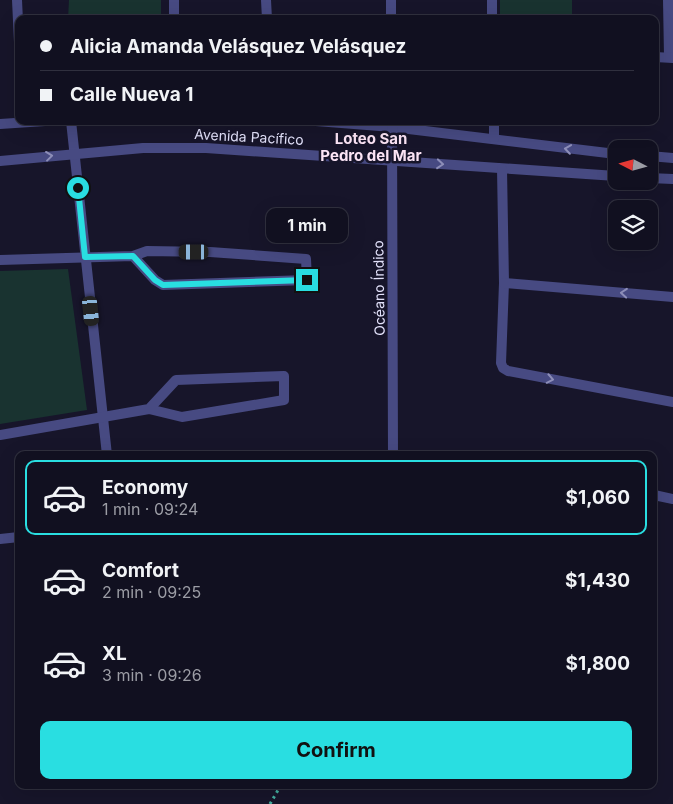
<!DOCTYPE html>
<html lang="en">
<head>
<meta charset="utf-8">
<style>
	:root { --surface:#111020; --page:#1a1929; --text:#f1f3f6; --muted:#9c9da5; --line:#30303e; --accent:#29dee1 }
	body { margin:0; font-family:Inter,sans-serif; background:var(--page); color:var(--text); height:100vh; display:flex; flex-direction:column; font-size:19px; white-space:nowrap }
	* { box-sizing:border-box; margin:0 }
	p { font-size:16px; color:var(--muted) }
	.icon { flex:none; width:28px; height:28px; fill:none; stroke:currentColor; stroke-width:2; stroke-linecap:round; stroke-linejoin:round }
	.map { position:relative; flex:1; overflow:hidden }
	.details { position:absolute; left:15px; top:451px; width:642px; height:338px; display:flex; flex-direction:column; background:var(--surface); border-radius:10px; box-shadow:0 5px 20px #0002,0 0 0 1px var(--line) }
	.details>* { flex:none }
	.hud { position:absolute; left:15px; top:15px; width:644px; height:110px; border-radius:10px; box-shadow:0 5px 20px #0002,0 0 0 1px var(--line); display:grid; align-content:center; height:110px; padding:0 25px; background:var(--surface) }
	.needle { width:32px; rotate:276deg }
	.tools { position:absolute; left:608px; top:140px; display:grid; gap:10px }
	.tools a { display:grid; place-items:center; width:50px; height:50px; border-radius:10px; background:var(--surface); box-shadow:0 5px 20px #0002,0 0 0 1px var(--line); font-size:25px }
	.end { position:absolute; width:22px; height:22px; margin:-11px; border:6px solid #29dee1; background:#111; box-shadow:0 0 0 2px #111 }
	.from { border-radius:50% }
	.bubble { position:absolute; height:35px; border-radius:10px; background:var(--surface); box-shadow:0 5px 20px #0002,0 0 0 1px var(--line); font-size:16px; font-weight:700; line-height:35px; text-align:center }
	.car { position:absolute; width:15px; height:30px; margin:-15px -8px; border-radius:6px; box-shadow:0 0 4px 1px #0007; background:linear-gradient(#222 24%,#8ab4d8 0 40%,#222 0 76%,#8ab4d8 0 86%,#222 0) }
	.hud b { display:flex; align-items:center; gap:18px; height:48px; font-size:19px }
	.hud b+b { border-top:1px solid var(--line) }
	.hud i { width:12px; height:12px; background:var(--text) }
	ul { padding:9px 0 0; list-style:none }
	li { display:flex; align-items:center; gap:15px; height:75px; margin:0 10px 8px; padding:0 15px; border:2px solid transparent; border-radius:10px }
	li div { flex:1 }
	li b { display:block; font-size:19px }
	li em { font-style:normal; font-weight:700 }
	li.active { border-color:var(--accent) }
	li>.icon { width:45px; height:45px; stroke-width:1.5 }
	.action { display:flex; gap:10px; margin-top:auto; padding:10px 25px }
	.action a { flex:1; height:58px; border-radius:10px; background:var(--accent); color:#111; font-size:20px; font-weight:700; line-height:58px; text-align:center }
	.map>svg:first-child { display:block }
	.green { fill:#193330 }
	.lines { fill:none; stroke-linecap:round; stroke-linejoin:round }
	.path { stroke:#43ae9f; stroke-width:3; stroke-dasharray:2.5 4; stroke-linecap:butt }
	.minor { stroke:#474a82; stroke-width:10 }
	.oneway { stroke:#8d8eb8 }
	.route { stroke:#29dee1; stroke-width:6 }
	.labels { text-anchor:middle; stroke-width:5; stroke-linejoin:round; paint-order:stroke }
	.street-label { font-size:14px; fill:#e3e2fb; stroke:#17152a }
	.neighbourhood-label { font-size:15px; font-weight:bold; fill:#fbe4f5; stroke:#17152a }
</style>
</head>
<body>
<div class="map">
<svg width="673" height="804" viewBox="0 0 673 804">
	<rect width="100%" height="100%" fill="#17152a"/>
	<g class="green">
		<path d="M69,0H161V19H68Z"/>
		<rect x="500" y="0" width="72" height="19"/>
		<path d="M68,269L87,410L0,424V271Z"/>
	</g>
	<g class="lines">
		<path class="path" d="M270,804L281,785"/>
		<g class="minor">
			<path d="M17,0L19,42"/>
			<path d="M174,0V19"/>
			<path d="M266,0L267,19"/>
			<path d="M391,0V19"/>
			<path d="M492,0V19"/>
			<path d="M668,0L669,57"/>
			<path d="M655,57L673,58"/>
			<path d="M71,121L107,455"/>
			<path d="M316,121L392,127L616,154"/>
			<path d="M392,121L393,455"/>
			<path d="M494,121V139"/>
			<path d="M0,124L45,121"/>
			<path d="M649,156L673,158"/>
			<path d="M0,161L143,148H206L616,176"/>
			<path d="M502,169L504,283L501,363L503,368L508,371L673,402"/>
			<path d="M649,178L673,179"/>
			<path d="M0,260L133,256L147,251L210,252L306,259L307,280L163,285L155,280L133,256"/>
			<path d="M504,283L673,297"/>
			<path d="M0,435L149,409L182,417L284,400V376L176,380L149,409"/>
			<path d="M654,495L673,499"/>
			<path d="M0,539L19,537"/>
		</g>
	</g>
	<defs><path id="oneway-chevron" d="M-2-3.5L2.5 0L-2 3.5" fill="none" stroke-width="1.6" stroke-linecap="round" stroke-linejoin="round" transform="scale(1.25)"/></defs>
	<g class="oneway">
		<use href="#oneway-chevron" transform="translate(568 149) rotate(-172)"/>
		<use href="#oneway-chevron" transform="translate(49 156) rotate(-7)"/>
		<use href="#oneway-chevron" transform="translate(440 164) rotate(5)"/>
		<use href="#oneway-chevron" transform="translate(624 293) rotate(-175)"/>
		<use href="#oneway-chevron" transform="translate(550 379) rotate(11)"/>
	</g>
	<g class="lines">
		<path class="route" d="M78,188L85,257L133,256L155,280L163,285L307,280"/>
	</g>
	<g class="labels">
		<g class="street-label">
			<text transform="translate(249 137) rotate(3)" y="5">Avenida Pacífico</text>
			<text transform="translate(379 288) rotate(-91)" y="5">Océano Índico</text>
		</g>
		<g class="neighbourhood-label">
			<text x="371" y="144">Loteo San<tspan x="371" dy="17">Pedro del Mar</tspan></text>
		</g>
	</g>
</svg>
<div class="tools">
<a><svg class="needle" viewBox="-14 -14 28 28"><path d="M0-13l5 13h-10z" fill="#e53935"/><path d="M0 13l5-13h-10z" fill="#9c9da5"/></svg></a>
<a><svg class="icon" aria-label="layers" viewBox="0 0 24 24"><path d="M12 4l9 5-9 5-9-5zM3 14l9 5 9-5"/></svg></a>
</div>
<i class="end from" style="left:78px;top:188px"></i>
<i class="end" style="left:307px;top:280px"></i>
<div class="bubble" style="left:266px;top:208px;width:82px">1 min</div>
<i class="car" style="left:194px;top:252px;rotate:270deg"></i>
<i class="car" style="left:91px;top:311px;rotate:174deg"></i>
<div class="hud">
<b><i class="from"></i>Alicia Amanda Velásquez Velásquez</b>
<b><i></i>Calle Nueva 1</b>
</div>
<section class="details">
<ul>
<li class="active"><svg class="icon" aria-label="car" viewBox="0 0 24 24"><path d="M5 17H2v-5l4-1 3-4h7l3 4 3 1v5h-3M9 17h6M6 11h13"/><circle cx="7" cy="17" r="2"/><circle cx="17" cy="17" r="2"/></svg><div><b>Economy</b><p>1 min · 09:24</p></div><em>$1,060</em></li>
<li><svg class="icon" aria-label="car" viewBox="0 0 24 24"><path d="M5 17H2v-5l4-1 3-4h7l3 4 3 1v5h-3M9 17h6M6 11h13"/><circle cx="7" cy="17" r="2"/><circle cx="17" cy="17" r="2"/></svg><div><b>Comfort</b><p>2 min · 09:25</p></div><em>$1,430</em></li>
<li><svg class="icon" aria-label="car" viewBox="0 0 24 24"><path d="M5 17H2v-5l4-1 3-4h7l3 4 3 1v5h-3M9 17h6M6 11h13"/><circle cx="7" cy="17" r="2"/><circle cx="17" cy="17" r="2"/></svg><div><b>XL</b><p>3 min · 09:26</p></div><em>$1,800</em></li>
</ul>
<div class="action"><a>Confirm</a></div>
</section>
</div>
</body>
</html>
